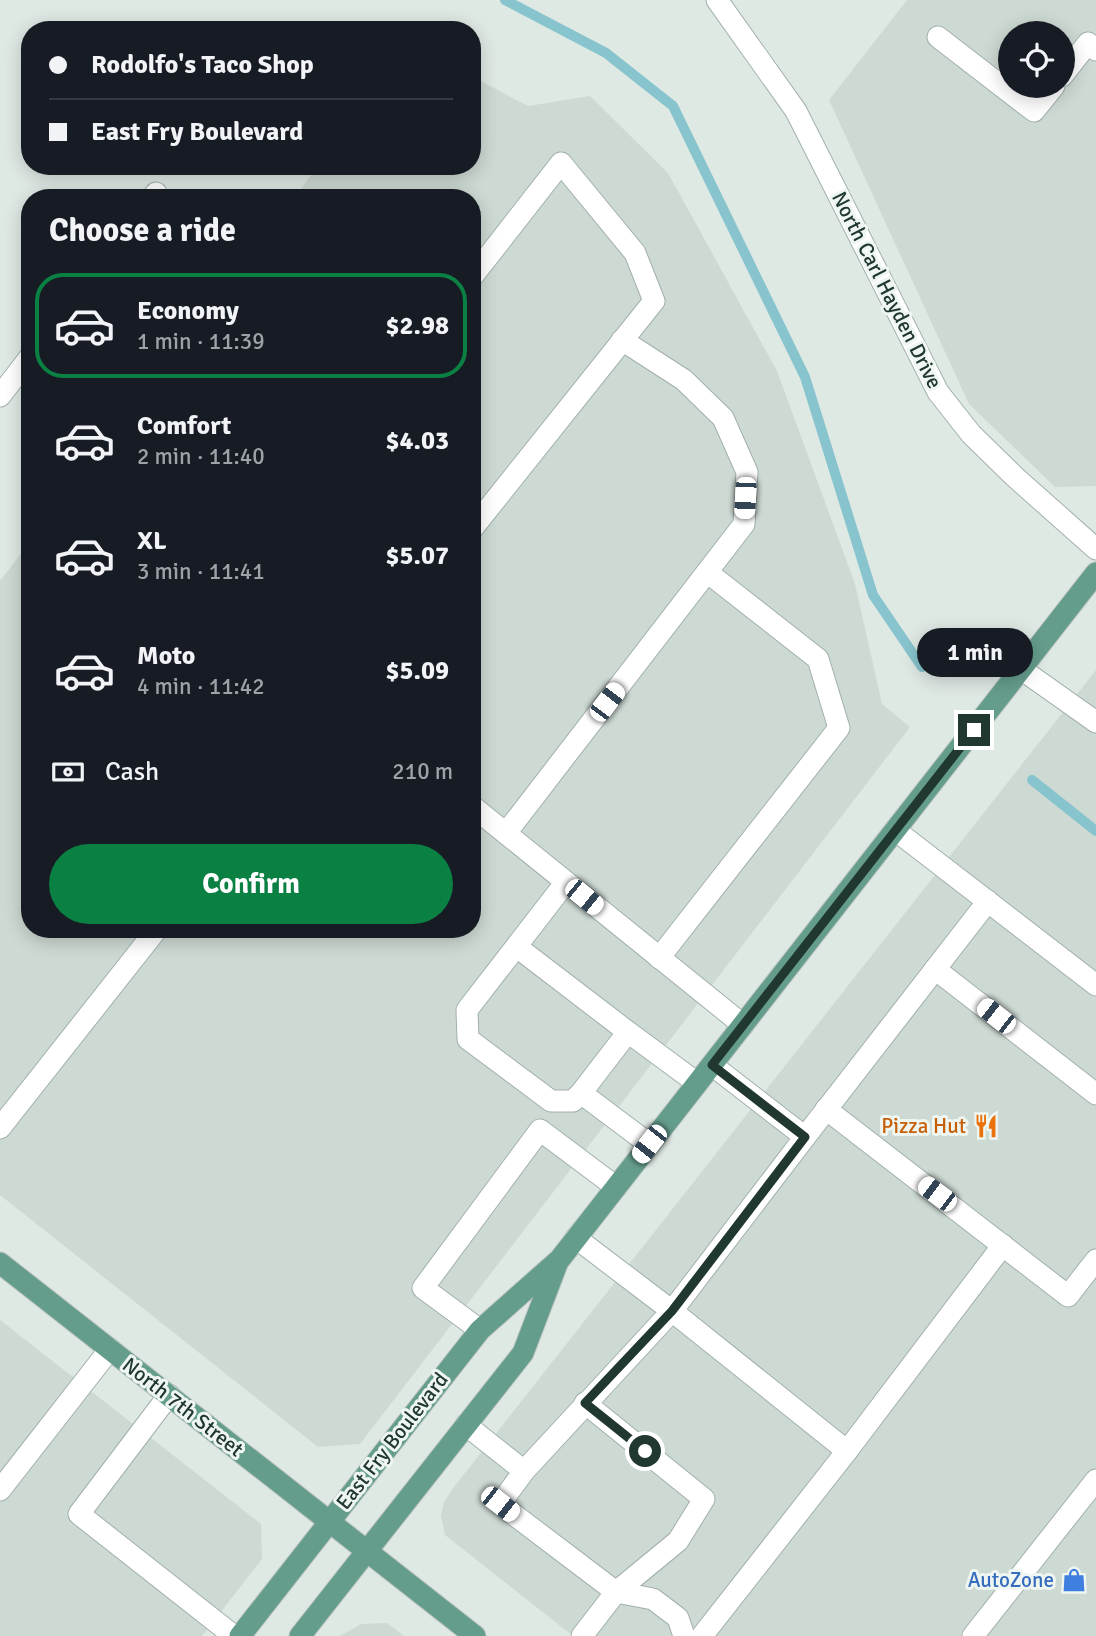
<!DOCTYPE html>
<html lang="en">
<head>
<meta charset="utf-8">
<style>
	:root { --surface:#171b24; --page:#242831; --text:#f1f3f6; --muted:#9ea1a6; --line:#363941; --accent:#0b8043 }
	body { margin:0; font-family:Signika,sans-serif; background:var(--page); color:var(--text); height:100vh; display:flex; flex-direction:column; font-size:26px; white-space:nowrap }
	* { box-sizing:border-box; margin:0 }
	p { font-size:23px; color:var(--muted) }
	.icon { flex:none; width:38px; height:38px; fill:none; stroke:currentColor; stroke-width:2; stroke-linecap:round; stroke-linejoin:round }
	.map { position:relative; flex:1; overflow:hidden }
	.drawer { position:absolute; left:21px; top:189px; width:460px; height:749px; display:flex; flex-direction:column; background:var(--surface); border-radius:28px; box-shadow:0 4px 18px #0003 }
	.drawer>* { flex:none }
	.top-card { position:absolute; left:21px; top:21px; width:460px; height:154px; border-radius:28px; box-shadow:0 4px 18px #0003; display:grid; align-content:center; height:154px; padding:0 28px; background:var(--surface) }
	.tools { position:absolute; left:998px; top:21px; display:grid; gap:14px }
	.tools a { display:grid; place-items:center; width:77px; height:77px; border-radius:50%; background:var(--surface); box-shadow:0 4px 18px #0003; font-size:35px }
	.end { position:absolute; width:32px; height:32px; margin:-16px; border:9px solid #213831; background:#fff; box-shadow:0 0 0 4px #fff }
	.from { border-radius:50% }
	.bubble { position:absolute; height:49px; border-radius:24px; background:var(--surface); box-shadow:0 4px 18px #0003; font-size:23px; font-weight:700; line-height:49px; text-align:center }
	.car { position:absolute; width:21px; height:42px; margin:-21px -10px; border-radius:9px; box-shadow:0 0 5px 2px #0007; background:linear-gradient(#fff 24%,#345 0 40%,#fff 0 76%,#345 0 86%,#fff 0) }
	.top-card b { display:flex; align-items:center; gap:24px; height:66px; font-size:26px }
	.top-card b+b { border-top:2px solid var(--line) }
	.top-card i { width:18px; height:18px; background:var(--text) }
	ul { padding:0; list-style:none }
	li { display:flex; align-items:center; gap:21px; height:105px; margin:0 14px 10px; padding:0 14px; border:4px solid transparent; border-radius:28px }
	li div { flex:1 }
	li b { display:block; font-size:26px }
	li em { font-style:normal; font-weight:700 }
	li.current { border-color:var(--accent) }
	li>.icon { width:63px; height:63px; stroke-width:1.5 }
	h2 { padding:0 28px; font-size:32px; line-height:84px }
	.pay { display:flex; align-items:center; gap:18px; height:77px; padding:0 28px; font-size:26px }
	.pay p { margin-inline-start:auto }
	.primary-button { display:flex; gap:14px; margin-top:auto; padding:14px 28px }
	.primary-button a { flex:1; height:80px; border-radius:42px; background:var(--accent); color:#fff; font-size:28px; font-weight:700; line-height:80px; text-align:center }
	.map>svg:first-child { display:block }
	.built { fill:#cdd9d3; fill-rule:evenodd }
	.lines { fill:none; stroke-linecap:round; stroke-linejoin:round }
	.stream { stroke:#88c4cd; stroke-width:10 }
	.minor-casing { stroke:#a2b0ab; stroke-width:23 }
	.major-casing { stroke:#bcc3c1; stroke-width:23 }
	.minor { stroke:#fff; stroke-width:21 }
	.major { stroke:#659d8d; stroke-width:21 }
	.route { stroke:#213831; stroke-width:9 }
	.labels { text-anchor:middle; stroke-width:6; stroke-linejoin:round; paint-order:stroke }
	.street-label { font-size:21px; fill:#213831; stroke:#eff6f2 }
	.food-label { font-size:21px; fill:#c56008; stroke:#eff6f2; text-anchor:end }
	.shop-label { font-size:21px; fill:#366cbe; stroke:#eff6f2; text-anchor:end }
</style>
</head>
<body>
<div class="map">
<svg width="1096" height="1636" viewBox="0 0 1096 1636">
	<rect width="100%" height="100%" fill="#dfe9e4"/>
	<g class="built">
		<path d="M907,0H1096V486L1055,487L969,404L829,100ZM1010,33H1062V86H1010Z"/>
		<path d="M473,77L528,106L590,96L668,173L777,371L855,584L882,704L910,727L360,1444L318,1447L0,1195V581L30,542V929H472V198H294L318,166H472Z"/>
		<path d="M1096,670V1636H573L445,1535L441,1515L444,1502L454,1487Z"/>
		<path d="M0,1320L261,1524L262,1559L202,1636H0Z"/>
		<path d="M387,1623L404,1636H340L361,1624Z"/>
	</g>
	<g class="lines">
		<g class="stream">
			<path d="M505,0L606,53L673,106L805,377L873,595L922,667"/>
			<path d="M1032,780L1096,831"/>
		</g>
		<g class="minor-casing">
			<g id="minor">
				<path d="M717,0L796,111L938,392L971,434L1015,477L1096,549"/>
				<path d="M938,37L1034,111L1054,86"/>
				<path d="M1062,76L1088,43L1096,50"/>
				<path d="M152,198L156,193"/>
				<path d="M472,277L561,163L635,253L654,301L472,529"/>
				<path d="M0,396L30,357"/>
				<path d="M1021,669L1096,722"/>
				<path d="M472,806L743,1025"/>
				<path d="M895,830L1096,985"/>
				<path d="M506,833L744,524L747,472L723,418L684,380L622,340"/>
				<path d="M566,882L467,1010L468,1039L551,1101H573L581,1093"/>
				<path d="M517,947L628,1032L581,1093L649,1144"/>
				<path d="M659,958L839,728L818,659L707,572"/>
				<path d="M935,969L1096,1094"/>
				<path d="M628,1032L697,1083"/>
				<path d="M712,1065L805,1137L672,1311L847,1451"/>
				<path d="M826,1109L1068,1296L1096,1260"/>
				<path d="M0,1128L157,929"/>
				<path d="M805,1137L988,901"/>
				<path d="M480,1330L423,1288L540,1130L616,1187"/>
				<path d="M169,1395L79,1514L234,1636"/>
				<path d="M585,1403L704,1499L678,1541L616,1592"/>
				<path d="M466,1425L524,1471L500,1504L616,1592L582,1636"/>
				<path d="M524,1471L672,1311L576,1238"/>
				<path d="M0,1490L110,1349"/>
				<path d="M616,1592L653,1599L678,1618L684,1636"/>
				<path d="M702,1636L847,1451L1003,1245"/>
				<path d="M973,1636L1096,1480"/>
			</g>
		</g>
		<g class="major-casing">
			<g id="major">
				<path d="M0,1263L475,1636"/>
				<path d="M240,1636L480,1330L560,1259L1096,573"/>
				<path d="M300,1636L523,1353L557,1264"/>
			</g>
		</g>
		<use href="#minor" class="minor"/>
		<use href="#major" class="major"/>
	</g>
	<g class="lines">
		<path class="route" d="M645,1451L585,1403L672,1311L805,1137L712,1065L974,730"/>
	</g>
	<defs>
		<g id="restaurant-bare" transform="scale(1.89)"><path d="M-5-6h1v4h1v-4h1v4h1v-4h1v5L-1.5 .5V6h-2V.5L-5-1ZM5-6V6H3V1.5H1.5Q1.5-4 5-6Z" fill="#e8710a" stroke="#eff6f2" stroke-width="2.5" paint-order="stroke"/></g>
		<g id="shop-bare" transform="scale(1.89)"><path d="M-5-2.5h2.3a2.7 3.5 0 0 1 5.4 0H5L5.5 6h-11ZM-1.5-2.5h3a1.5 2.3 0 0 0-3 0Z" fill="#3f7fe0" stroke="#eff6f2" stroke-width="2.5" paint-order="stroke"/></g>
	</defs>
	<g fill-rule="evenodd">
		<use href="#restaurant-bare" x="986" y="1126"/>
		<use href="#shop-bare" x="1074" y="1580"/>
	</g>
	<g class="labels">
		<g class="street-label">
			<text transform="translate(887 290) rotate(63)" y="7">North Carl Hayden Drive</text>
			<text transform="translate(183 1407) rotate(38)" y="7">North 7th Street</text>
			<text transform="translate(392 1441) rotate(-52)" y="7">East Fry Boulevard</text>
		</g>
		<g class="food-label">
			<text x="966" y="1133">Pizza Hut</text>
		</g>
		<g class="shop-label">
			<text x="1054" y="1587">AutoZone</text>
		</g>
	</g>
</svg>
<div class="tools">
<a><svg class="icon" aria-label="locate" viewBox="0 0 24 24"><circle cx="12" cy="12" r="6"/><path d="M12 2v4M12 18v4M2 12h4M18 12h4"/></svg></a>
</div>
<i class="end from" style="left:645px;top:1451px"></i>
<i class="end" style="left:974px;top:730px"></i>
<div class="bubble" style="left:917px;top:628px;width:116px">1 min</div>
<i class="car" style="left:745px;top:498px;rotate:183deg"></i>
<i class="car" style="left:607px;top:702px;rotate:37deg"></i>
<i class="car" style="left:584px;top:897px;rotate:129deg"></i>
<i class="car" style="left:996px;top:1016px;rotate:308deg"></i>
<i class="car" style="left:649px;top:1144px;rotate:218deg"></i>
<i class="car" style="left:937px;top:1194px;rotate:307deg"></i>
<i class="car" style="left:500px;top:1504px;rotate:128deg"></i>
<div class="top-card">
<b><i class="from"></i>Rodolfo's Taco Shop</b>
<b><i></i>East Fry Boulevard</b>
</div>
<section class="drawer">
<h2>Choose a ride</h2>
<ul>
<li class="current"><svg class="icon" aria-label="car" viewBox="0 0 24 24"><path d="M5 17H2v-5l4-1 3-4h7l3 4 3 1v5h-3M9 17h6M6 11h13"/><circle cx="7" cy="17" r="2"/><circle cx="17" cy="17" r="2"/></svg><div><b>Economy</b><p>1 min · 11:39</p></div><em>$2.98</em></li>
<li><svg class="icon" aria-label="car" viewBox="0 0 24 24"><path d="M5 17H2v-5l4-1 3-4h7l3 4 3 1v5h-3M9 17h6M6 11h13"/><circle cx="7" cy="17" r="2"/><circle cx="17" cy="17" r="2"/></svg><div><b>Comfort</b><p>2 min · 11:40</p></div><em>$4.03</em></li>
<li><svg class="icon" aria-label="car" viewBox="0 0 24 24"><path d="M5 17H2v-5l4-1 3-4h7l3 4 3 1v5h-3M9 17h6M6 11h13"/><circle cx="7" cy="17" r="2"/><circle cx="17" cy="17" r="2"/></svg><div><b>XL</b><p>3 min · 11:41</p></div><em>$5.07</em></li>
<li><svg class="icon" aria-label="car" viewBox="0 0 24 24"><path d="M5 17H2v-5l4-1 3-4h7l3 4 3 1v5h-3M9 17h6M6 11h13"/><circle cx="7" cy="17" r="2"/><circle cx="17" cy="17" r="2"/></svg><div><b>Moto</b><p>4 min · 11:42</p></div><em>$5.09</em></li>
</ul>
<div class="pay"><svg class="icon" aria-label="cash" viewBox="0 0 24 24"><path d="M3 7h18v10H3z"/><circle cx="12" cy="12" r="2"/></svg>Cash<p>210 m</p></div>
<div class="primary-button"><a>Confirm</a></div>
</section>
</div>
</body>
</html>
